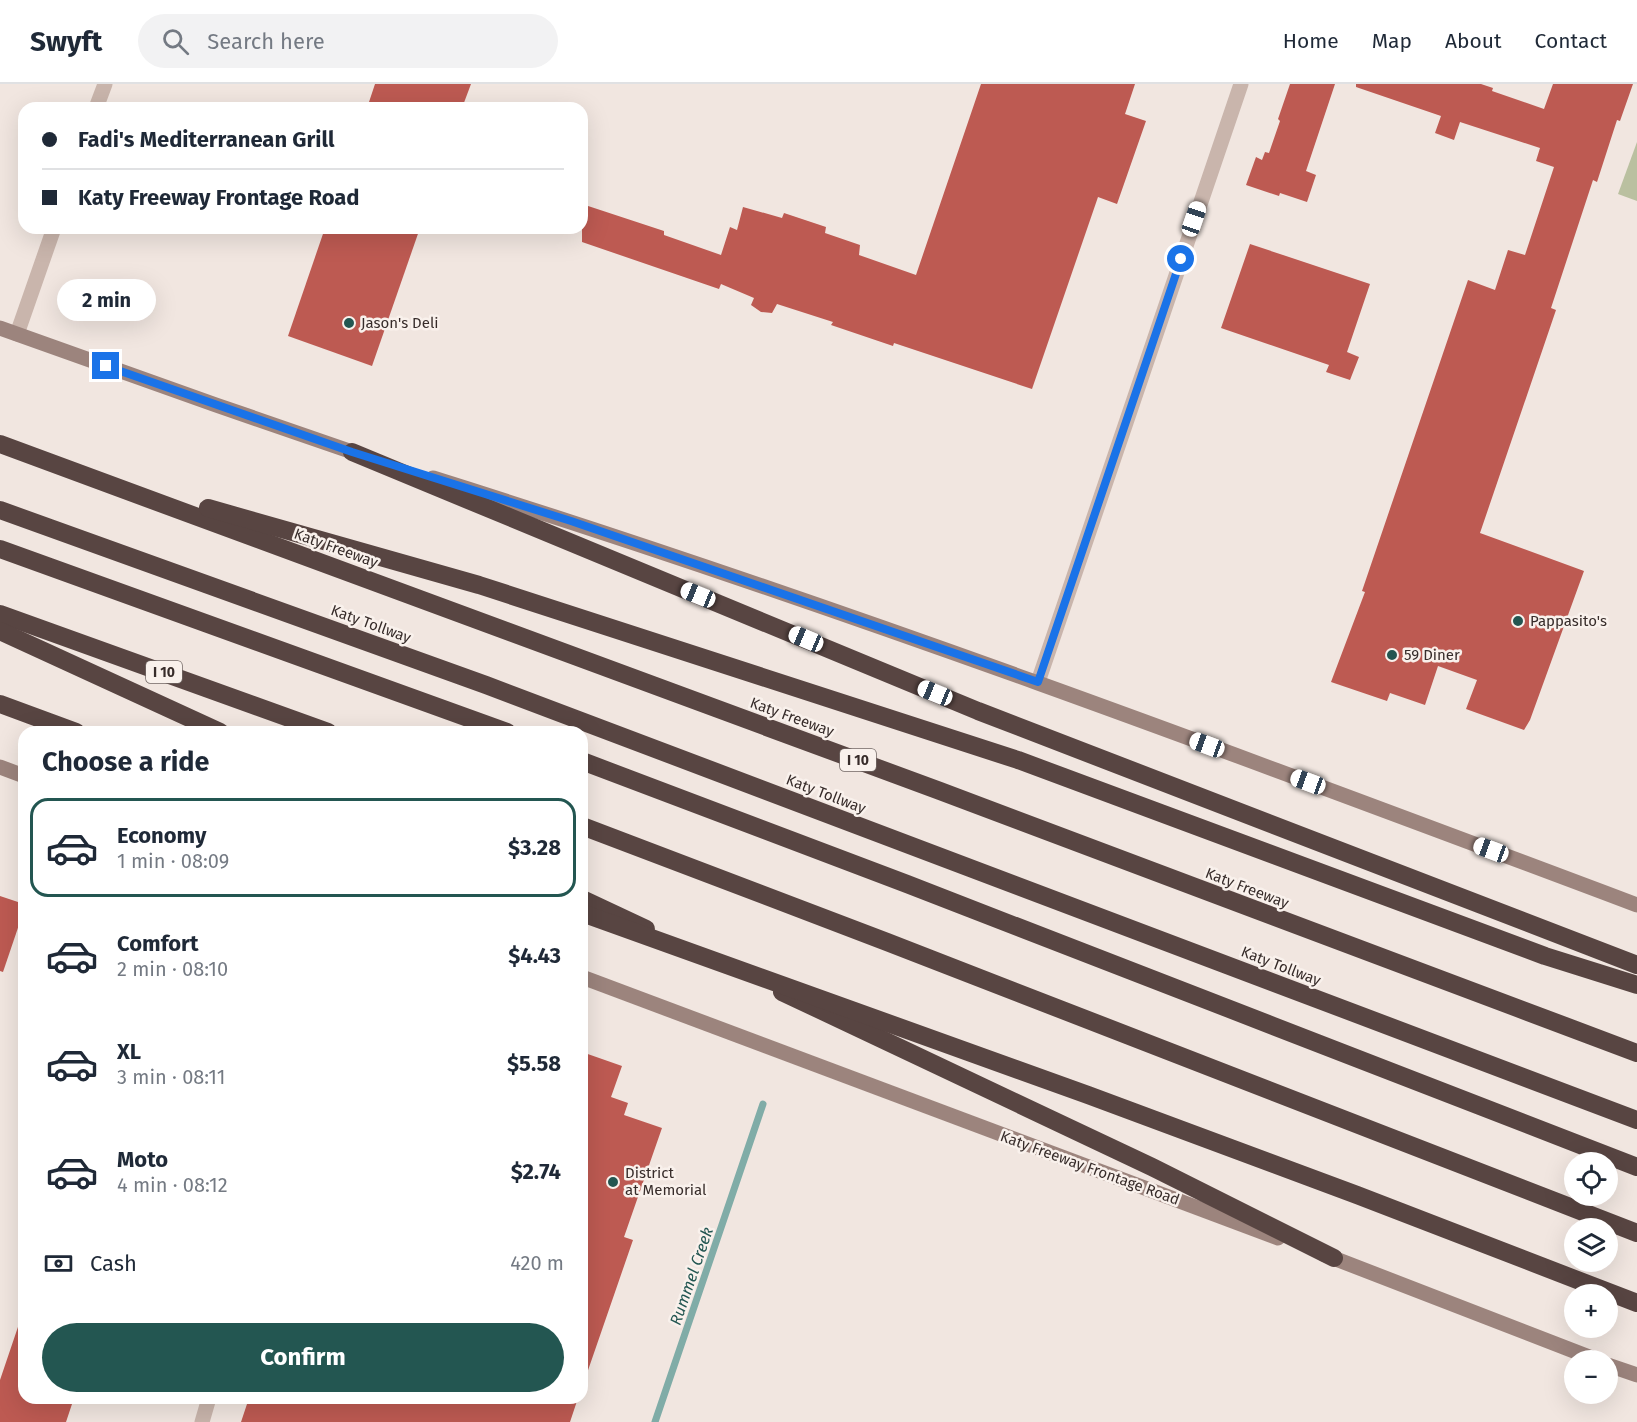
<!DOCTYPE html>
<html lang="en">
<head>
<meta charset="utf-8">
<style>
	:root { --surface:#fff; --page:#f2f2f3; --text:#1f2937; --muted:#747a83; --line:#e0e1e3; --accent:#235651 }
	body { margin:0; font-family:"Fira Sans",sans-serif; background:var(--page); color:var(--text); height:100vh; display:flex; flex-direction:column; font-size:22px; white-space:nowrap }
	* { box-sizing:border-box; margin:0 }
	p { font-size:20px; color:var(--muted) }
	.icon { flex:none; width:33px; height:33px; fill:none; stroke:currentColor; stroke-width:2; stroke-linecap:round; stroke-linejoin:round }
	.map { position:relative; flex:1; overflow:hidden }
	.details { position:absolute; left:18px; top:642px; width:570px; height:678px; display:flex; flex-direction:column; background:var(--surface); border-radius:18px; box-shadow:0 6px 24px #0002 }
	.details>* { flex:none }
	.top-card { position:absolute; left:18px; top:18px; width:570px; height:132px; border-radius:18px; box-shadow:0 6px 24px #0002; display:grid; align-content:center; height:132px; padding:0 24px; background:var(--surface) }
	.tools { position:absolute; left:1564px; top:1068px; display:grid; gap:12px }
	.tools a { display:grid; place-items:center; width:54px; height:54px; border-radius:50%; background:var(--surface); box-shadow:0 6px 24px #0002; font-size:30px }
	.end { position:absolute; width:27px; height:27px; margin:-14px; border:8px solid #1a73e8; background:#fff; box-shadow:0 0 0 3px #fff }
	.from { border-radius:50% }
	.bubble { position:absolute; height:42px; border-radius:21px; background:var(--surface); box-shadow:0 6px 24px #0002; font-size:20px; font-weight:700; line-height:42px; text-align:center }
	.car { position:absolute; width:18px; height:36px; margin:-18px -9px; border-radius:8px; box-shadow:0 0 4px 2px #0007; background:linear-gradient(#fff 24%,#345 0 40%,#fff 0 76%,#345 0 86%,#fff 0) }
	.top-card b { display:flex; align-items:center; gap:21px; height:57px; font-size:22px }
	.top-card b+b { border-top:2px solid var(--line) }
	.top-card i { width:15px; height:15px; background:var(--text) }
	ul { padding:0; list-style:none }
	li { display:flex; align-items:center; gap:18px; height:99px; margin:0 12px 9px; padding:0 12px; border:3px solid transparent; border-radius:18px }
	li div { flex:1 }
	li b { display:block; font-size:22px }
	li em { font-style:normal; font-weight:700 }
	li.selected { border-color:var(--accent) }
	li>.icon { width:54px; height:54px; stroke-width:1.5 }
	h2 { padding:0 24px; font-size:27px; line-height:72px }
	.pay { display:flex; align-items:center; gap:15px; height:66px; padding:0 24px; font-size:22px }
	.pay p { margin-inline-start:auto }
	.cta { display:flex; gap:12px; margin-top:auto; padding:12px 24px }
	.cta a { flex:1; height:69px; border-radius:36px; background:var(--accent); color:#fff; font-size:24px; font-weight:700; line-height:69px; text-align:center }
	header { display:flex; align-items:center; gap:36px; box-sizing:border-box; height:84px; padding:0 30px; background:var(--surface); border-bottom:2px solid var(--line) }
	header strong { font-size:28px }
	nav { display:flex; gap:33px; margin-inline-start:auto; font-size:21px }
	.search { width:420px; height:54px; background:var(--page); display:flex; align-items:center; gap:15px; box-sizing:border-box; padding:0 21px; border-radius:33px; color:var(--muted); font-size:22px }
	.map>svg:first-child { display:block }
	.green { fill:#bac0a0 }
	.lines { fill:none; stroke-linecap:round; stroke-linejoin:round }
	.stream { stroke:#80aca7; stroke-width:7 }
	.building { fill:#bd5a52 }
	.minor { stroke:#c9b5ac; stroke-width:15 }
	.tertiary { stroke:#c9b5ac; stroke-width:15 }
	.secondary { stroke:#9c847d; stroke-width:15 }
	.motorway { stroke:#584542; stroke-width:18 }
	.motorway-bridge { stroke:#584542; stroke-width:18 }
	.route { stroke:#1a73e8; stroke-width:8 }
	.poi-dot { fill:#235651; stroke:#f9f1ec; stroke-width:2 }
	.labels { text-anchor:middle; stroke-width:5; stroke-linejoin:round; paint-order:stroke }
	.shield { fill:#f9f1ec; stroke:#716764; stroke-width:1.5 }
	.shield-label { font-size:14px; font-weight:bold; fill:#372c2a }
	.poi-label { font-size:15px; fill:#372c2a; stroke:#f9f1ec; text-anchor:start }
	.street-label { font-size:15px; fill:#372c2a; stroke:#f9f1ec }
	.water-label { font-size:16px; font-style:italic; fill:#235651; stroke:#f9f1ec }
</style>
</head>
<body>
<header>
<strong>Swyft</strong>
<div class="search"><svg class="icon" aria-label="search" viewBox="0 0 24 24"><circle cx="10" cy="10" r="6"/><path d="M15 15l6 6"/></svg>Search here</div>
<nav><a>Home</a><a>Map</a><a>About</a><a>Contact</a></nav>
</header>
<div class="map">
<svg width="1637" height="1338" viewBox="0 0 1637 1338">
	<rect width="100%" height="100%" fill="#f1e6e0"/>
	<path class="green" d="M1637,58V117L1618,110Z"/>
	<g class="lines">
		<path class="stream" d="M655,1338L763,1020"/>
	</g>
	<g class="building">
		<path d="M375,0H471L462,24H367Z"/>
		<path d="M981,0H1135L1125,30L1146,37L1117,120L1098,113L1032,305L894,259L893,262L831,241L833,238L777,220L772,229L761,228L751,221L754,214L721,200L719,205L582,158V120L664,147V151L721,171L730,143L737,146L743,123L782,134L784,129L826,143L825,149L860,161L859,171L916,191Z"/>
		<path d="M1290,0H1335L1306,87L1316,91L1307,118L1280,109L1279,112L1246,101L1256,73L1262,76L1265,68L1269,69L1280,37L1278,35Z"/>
		<path d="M1356,0H1481L1493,4L1492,7L1544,25L1553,0H1633L1620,37L1617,36L1597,98L1593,96L1551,224L1556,226L1480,449L1584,487L1530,636L1524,646L1466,625L1477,596L1438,582L1425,621L1390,609L1387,617L1331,598L1365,508L1362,507L1468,196L1495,206L1508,166L1525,171L1554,83L1536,77L1540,64L1460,38L1454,56L1435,49L1441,32L1356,3Z"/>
		<path d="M325,144H420L372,282L288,252Z"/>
		<path d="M1250,160L1370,200L1347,268L1359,273L1350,296L1326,288L1329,281L1221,244Z"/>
		<path d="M0,812L24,820V826L3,888L0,887Z"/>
		<path d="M582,968L622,982L611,1013L628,1019L624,1031L662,1044L624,1153L633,1156L585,1295L582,1294Z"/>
		<path d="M21,1234L24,1235V1314H74L66,1338H0V1296Z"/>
		<path d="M249,1314H578L570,1338H241Z"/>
	</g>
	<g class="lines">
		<path class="minor" d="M202,1338L209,1314"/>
		<g class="tertiary">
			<path d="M96,24L105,0"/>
			<path d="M17,250L54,144"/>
			<path d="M1038,598L1241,0"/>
		</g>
		<g class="secondary">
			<path d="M0,244L216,321L361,371"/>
			<path d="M433,394C839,521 1238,671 1637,821"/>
			<path d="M0,683L24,692"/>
			<path d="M582,893L1278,1154"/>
			<path d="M1323,1170L1597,1276"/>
			<path d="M1608,1281L1637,1291"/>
		</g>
		<g class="motorway">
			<path d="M0,360L940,707L1637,969"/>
			<path d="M352,368L978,627L1637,881"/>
			<path d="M208,424L479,501L1018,676L1545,872L1637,901"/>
			<path d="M0,426L486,601L1637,1036"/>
			<path d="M0,465L507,648"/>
			<path d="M0,530L328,648"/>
			<path d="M0,547L220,648"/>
			<path d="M0,620L76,648"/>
			<path d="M582,677L907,800L1637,1083"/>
			<path d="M582,742L887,858L1637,1149"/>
			<path d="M582,815L646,845"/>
			<path d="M782,908L1152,1083L1334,1174"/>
		</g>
		<path class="motorway-bridge" d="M582,829L1088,1011L1357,1111L1637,1219"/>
	</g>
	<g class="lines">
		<path class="route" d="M106,282L352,368L571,437L1038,598L1181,175"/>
	</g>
	<g class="poi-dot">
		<circle cx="349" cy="239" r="6"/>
		<circle cx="1518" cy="537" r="6"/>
		<circle cx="1392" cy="571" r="6"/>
		<circle cx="613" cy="1098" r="6"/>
	</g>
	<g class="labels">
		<g class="shield">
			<rect x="146" y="577" width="36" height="22" rx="4.5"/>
			<rect x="840" y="665" width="36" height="22" rx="4.5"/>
		</g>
		<g class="shield-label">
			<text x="164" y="593">I 10</text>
			<text x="858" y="681">I 10</text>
		</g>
		<g class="poi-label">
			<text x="361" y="244">Jason's Deli</text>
			<text x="1530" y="542">Pappasito's</text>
			<text x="1404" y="576">59 Diner</text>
			<text x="625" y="1094">District<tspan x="625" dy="17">at Memorial</tspan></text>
		</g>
		<g class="street-label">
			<text transform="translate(336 464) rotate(20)" y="5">Katy Freeway</text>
			<text transform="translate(371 540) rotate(20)" y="5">Katy Tollway</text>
			<text transform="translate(792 633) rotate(20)" y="5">Katy Freeway</text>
			<text transform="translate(826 710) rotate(21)" y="5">Katy Tollway</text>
			<text transform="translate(1247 804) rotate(21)" y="5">Katy Freeway</text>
			<text transform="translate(1281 882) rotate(21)" y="5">Katy Tollway</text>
			<text transform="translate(1090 1084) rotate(20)" y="5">Katy Freeway Frontage Road</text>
		</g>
		<g class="water-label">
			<text transform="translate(691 1192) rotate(-71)" y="6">Rummel Creek</text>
		</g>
	</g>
</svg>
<div class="tools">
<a><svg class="icon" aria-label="locate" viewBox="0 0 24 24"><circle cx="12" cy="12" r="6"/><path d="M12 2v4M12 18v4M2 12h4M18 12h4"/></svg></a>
<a><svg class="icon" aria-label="layers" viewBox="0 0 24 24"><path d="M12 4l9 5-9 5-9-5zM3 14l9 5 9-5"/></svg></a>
<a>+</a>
<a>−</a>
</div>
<i class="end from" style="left:1181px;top:175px"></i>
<i class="end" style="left:106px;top:282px"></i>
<div class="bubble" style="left:57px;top:195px;width:99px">2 min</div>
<i class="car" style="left:1194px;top:135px;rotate:19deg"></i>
<i class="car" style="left:698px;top:511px;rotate:292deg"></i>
<i class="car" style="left:806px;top:555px;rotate:293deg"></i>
<i class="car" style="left:935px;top:609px;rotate:292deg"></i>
<i class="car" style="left:1207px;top:661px;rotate:290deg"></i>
<i class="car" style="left:1308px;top:698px;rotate:290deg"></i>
<i class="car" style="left:1491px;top:766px;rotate:290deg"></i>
<div class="top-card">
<b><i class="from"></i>Fadi's Mediterranean Grill</b>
<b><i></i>Katy Freeway Frontage Road</b>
</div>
<section class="details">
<h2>Choose a ride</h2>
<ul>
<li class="selected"><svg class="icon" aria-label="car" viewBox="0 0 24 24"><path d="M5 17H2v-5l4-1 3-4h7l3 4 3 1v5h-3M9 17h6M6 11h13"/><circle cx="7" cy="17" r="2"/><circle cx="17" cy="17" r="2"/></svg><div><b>Economy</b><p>1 min · 08:09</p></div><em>$3.28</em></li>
<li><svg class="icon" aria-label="car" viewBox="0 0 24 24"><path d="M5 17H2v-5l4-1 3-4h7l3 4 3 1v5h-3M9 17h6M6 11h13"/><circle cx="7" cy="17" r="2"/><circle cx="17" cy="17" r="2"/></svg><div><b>Comfort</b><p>2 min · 08:10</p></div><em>$4.43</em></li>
<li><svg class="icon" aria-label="car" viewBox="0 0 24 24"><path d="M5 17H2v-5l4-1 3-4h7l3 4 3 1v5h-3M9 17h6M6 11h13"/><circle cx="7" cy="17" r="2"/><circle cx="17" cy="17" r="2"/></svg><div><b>XL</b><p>3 min · 08:11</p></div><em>$5.58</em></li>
<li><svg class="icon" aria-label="car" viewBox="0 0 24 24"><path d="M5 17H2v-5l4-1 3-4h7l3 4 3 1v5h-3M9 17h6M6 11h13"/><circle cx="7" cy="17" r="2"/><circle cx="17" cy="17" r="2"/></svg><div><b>Moto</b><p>4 min · 08:12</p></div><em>$2.74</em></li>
</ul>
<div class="pay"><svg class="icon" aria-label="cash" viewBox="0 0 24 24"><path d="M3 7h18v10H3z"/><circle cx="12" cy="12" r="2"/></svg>Cash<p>420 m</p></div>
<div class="cta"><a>Confirm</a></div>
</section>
</div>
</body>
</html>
